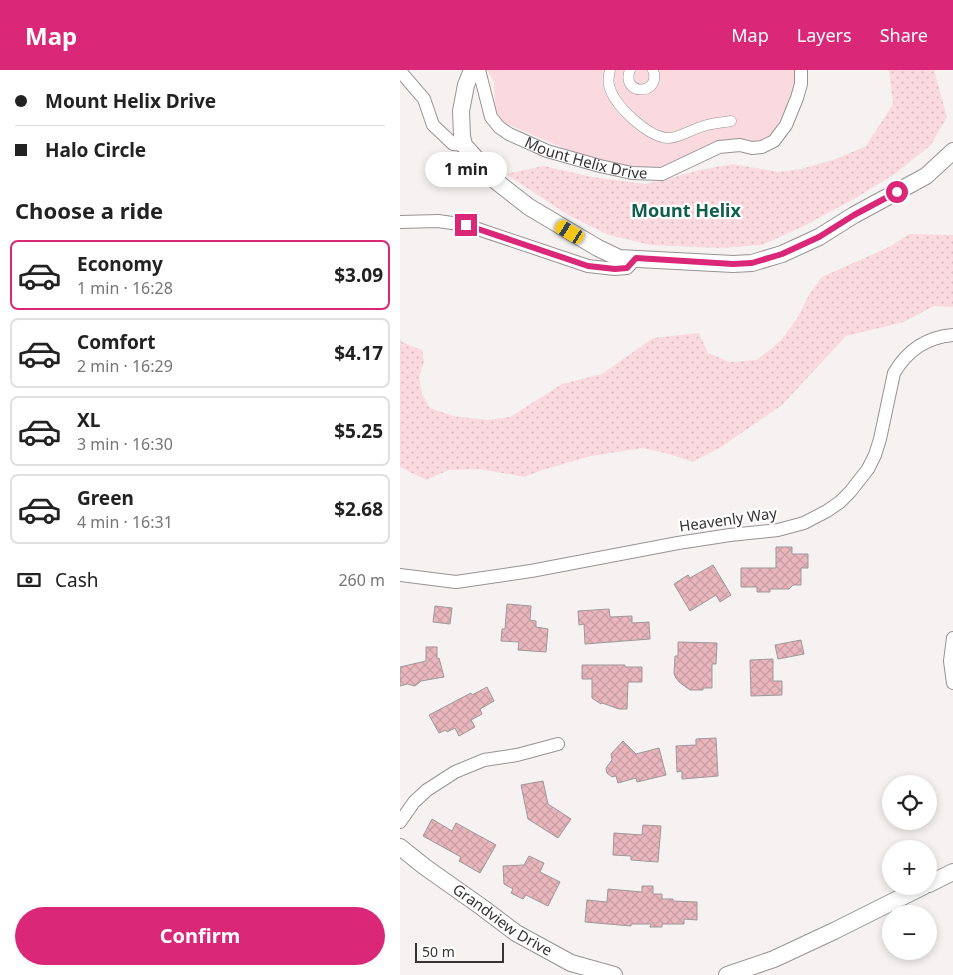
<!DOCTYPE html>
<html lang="en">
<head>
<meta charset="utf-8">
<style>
	:root { --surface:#fff; --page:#f2f2f2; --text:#222; --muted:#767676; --line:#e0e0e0; --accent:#db2777 }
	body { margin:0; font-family:"Noto Sans",sans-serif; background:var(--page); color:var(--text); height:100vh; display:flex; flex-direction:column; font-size:19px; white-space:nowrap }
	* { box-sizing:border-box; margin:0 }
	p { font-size:16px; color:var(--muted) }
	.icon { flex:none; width:28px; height:28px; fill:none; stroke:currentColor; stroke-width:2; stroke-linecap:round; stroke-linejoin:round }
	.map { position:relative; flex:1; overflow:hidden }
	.sheet { display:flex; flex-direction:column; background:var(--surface); width:400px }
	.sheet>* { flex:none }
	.banner { display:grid; align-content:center; height:110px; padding:0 15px; background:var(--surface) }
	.fabs { position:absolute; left:482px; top:705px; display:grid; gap:10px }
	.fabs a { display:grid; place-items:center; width:55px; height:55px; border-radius:50%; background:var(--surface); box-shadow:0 2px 8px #0003; font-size:25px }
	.scale { position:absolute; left:15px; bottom:12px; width:89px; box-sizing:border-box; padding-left:5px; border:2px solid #363434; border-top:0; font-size:14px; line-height:18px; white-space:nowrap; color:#363434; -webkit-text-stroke:4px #fff; paint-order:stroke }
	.end { position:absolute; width:22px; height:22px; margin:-11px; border:6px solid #db2777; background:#fff; box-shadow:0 0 0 2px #fff }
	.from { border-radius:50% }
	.bubble { position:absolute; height:35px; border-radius:18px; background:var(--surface); box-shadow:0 2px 8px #0003; font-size:16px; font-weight:700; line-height:35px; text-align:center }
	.car { position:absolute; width:15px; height:30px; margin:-15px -8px; border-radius:6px; box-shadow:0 0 4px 1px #0007; background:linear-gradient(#f5c518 24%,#345 0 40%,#f5c518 0 76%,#345 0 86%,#f5c518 0) }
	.banner b { display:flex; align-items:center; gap:18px; height:48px; font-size:19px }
	.banner b+b { border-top:1px solid var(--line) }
	.banner i { width:12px; height:12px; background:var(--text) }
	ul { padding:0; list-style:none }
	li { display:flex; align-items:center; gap:15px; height:70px; margin:0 10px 8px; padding:0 5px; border:2px solid var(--line); border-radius:8px }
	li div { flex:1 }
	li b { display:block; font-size:19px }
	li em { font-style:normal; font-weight:700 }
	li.selected { border-color:var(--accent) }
	li>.icon { width:45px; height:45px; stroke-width:1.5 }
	h2 { padding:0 15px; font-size:22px; line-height:60px }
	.pay { display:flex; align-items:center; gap:12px; height:55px; padding:0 15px; font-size:19px }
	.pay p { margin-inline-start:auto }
	.primary-button { display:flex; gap:10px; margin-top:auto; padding:10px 15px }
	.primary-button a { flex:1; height:58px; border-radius:30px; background:var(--accent); color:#fff; font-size:20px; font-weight:700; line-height:58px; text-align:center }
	header { display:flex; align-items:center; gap:30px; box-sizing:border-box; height:70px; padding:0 25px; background:var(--accent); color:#fff }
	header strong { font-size:24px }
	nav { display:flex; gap:28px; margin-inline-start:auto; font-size:18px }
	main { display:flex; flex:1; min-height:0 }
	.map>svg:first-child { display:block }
	.grass { fill:url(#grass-dots) }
	.park { fill:#fadade }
	.building { fill:url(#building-cross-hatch); stroke:#9d999a }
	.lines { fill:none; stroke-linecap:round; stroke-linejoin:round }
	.pedestrian-casing { stroke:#979394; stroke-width:11 }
	.minor-casing { stroke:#979394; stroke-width:14 }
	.tertiary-casing { stroke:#979394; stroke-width:18 }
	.pedestrian { stroke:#fff; stroke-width:10 }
	.minor { stroke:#fff; stroke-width:12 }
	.tertiary { stroke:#fff; stroke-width:16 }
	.route { stroke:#db2777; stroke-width:6 }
	.labels { text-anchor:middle; stroke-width:4.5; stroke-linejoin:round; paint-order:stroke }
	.street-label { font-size:15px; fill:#363434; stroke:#fff }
	.quarter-label { font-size:18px; font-weight:bold; fill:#105f4a; stroke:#fff }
</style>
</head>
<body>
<header>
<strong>Map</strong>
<nav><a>Map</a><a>Layers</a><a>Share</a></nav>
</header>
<main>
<section class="sheet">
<div class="banner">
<b><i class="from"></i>Mount Helix Drive</b>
<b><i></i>Halo Circle</b>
</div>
<h2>Choose a ride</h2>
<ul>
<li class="selected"><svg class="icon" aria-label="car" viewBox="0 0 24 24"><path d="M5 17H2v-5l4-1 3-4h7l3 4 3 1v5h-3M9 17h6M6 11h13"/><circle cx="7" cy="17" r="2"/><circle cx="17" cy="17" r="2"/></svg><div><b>Economy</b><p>1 min · 16:28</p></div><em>$3.09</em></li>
<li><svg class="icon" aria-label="car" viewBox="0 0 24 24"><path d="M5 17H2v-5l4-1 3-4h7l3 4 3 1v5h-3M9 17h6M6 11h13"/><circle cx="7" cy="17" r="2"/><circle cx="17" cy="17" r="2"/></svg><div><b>Comfort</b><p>2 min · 16:29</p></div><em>$4.17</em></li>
<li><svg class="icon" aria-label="car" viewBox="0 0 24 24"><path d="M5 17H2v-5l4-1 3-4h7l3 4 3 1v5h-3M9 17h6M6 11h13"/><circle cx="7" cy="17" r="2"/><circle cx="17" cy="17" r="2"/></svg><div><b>XL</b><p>3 min · 16:30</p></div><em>$5.25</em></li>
<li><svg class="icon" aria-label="car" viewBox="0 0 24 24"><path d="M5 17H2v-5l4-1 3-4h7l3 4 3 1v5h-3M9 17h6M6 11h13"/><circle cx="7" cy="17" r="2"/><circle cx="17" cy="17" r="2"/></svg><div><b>Green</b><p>4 min · 16:31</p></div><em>$2.68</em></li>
</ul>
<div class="pay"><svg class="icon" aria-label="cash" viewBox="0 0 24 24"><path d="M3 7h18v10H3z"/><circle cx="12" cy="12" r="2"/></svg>Cash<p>260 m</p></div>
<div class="primary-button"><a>Confirm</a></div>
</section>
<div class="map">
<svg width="553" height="905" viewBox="0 0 553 905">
	<defs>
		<pattern id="grass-dots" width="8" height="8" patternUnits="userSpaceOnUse" patternTransform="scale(1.25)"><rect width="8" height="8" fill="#fadade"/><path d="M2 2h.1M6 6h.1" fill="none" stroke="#d7bcbf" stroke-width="1.8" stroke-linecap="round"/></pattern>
		<pattern id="building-cross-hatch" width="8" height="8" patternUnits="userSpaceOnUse" patternTransform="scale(1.25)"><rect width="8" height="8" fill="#e9b6bd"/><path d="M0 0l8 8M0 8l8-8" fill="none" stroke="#c89da3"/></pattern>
	</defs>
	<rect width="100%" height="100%" fill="#f6f2f2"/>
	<g class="grass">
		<path d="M489,0H534L547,47L531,75L496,103L459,126L404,156L362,175L320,178L251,175L209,165L168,145L106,104L144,96L192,107L246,114L301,100L332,94L379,102L401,99L436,89L466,76L493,34Z"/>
		<path d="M509,164L553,165V237L534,236L504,252L446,266L382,335L321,377L293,392L269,384L243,378L191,386L146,399L124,407L80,399L49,400L26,410L0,397V269L2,272L22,280L24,292L19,308L22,324L30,338L53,346L88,350L110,347L162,314L202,304L253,268L299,263L308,283L330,292L356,290L371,279L382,269L398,247L410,223L422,207L491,176Z"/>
	</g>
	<path class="park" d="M87,0H396C396,23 382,50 368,69L258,99L221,96L182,86L102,52L95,38L94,12Z"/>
	<g class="building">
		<path d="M376,477H392V484H408V498H401V515H393L389,519H370V522H357V517H341V498H376Z"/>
		<path d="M313,495L331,525L320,532L316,525L290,541L274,514L288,505L290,508Z"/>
		<path d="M107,534L131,536L130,550L136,551V557L148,559L146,582L118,580L119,572L101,571L102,559H105Z"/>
		<path d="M35,536L52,538L50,554L33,552Z"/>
		<path d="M209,539L210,547L232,546V553L249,552L250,569L185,574L184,554L179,555L178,541Z"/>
		<path d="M401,570L404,584L378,589L375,575Z"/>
		<path d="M278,572L317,573L316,594H312V618H303V620H290L279,612L276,608L274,604L275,586H278Z"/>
		<path d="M26,577H37V589L39,588L44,607L21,611L15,616L7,614L0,616V597L26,591Z"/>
		<path d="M373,589V611H382V625L351,626L350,590Z"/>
		<path d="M182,595H225V597H242V612H228L227,639H219L202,633L201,634L192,628V609H182Z"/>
		<path d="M87,617L94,631L80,639L82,644L71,650L75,657L59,666L55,658L47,662L46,660L39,663L29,645L71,623L72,625Z"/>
		<path d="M316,668L318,706L282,709V701L277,702L276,676L296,675V669Z"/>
		<path d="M223,671L236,684L259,678L266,705L237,712L236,708L218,713L216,706L212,707L207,703L206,698L212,690L211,684Z"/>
		<path d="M143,711L148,734L171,749L158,768L128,749L121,715Z"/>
		<path d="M32,749L52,761L56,753L96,775L80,803L59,791L61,787L23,766Z"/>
		<path d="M243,755L261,756L258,792L231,790V786L213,785L214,763L242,765Z"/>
		<path d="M129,786L144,793L140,802L160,812L148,836L126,825L123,829L111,823L113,819L104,814L103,796L124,795Z"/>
		<path d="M242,816H253V824H262V829H273V831L297,832V850L284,849V854H262V857H250L251,854H231V856L185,852L187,830L207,832L208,819L242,822Z"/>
	</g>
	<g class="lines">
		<g class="pedestrian-casing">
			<g id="pedestrian">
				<path d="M210,0C209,4 208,11 209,15C213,35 248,67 268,68C279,68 290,60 301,57C310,53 321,53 331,51"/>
				<path d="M230,0C220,26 262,26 253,0"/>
			</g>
		</g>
		<g class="minor-casing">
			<g id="minor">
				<path id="s1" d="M79,0L91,47L99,57L109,64L147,81L200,96L232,103L262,104L319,77L340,75L352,78L362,77L374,71L386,55L397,28L401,14V0"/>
				<path d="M0,1L24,29L33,55L53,74L64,75"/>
				<path d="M0,152L38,151L66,155L188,196L215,199L227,198L236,188"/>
				<path d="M0,505L56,512L131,501L278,473L330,465L378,460L404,453L427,441L440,432L450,422L468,399L475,385L480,369L494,303C507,281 527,267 553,265"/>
				<path d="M553,568L550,591L553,613"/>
				<path d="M0,752L14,732L27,720L55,702L84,690L117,685L158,674"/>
			</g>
		</g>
		<g class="tertiary-casing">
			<g id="tertiary">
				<path d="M72,0L66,15L61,41L62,66L64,75L97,112L129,137L198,178L219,188L333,194L352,193L382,184L419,167L454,145L526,106L553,81"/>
				<path id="s2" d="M0,777L25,797L83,838L116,863L171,893L214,905"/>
				<path d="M529,814L553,802"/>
				<path d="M327,905L374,889L434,861L524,816"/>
			</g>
		</g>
		<use href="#pedestrian" class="pedestrian"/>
		<use href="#minor" class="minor"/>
		<use href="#tertiary" class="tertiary"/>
	</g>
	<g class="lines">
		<path class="route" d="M66,155L188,196L215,199L227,198L236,188L333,194L352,193L382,184L419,167L454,145L497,122"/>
	</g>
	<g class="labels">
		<g class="street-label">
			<text dy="5" stroke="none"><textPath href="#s1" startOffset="155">Mount Helix Drive</textPath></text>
			<text transform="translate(328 450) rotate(-8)" y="5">Heavenly Way</text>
			<text dy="5" stroke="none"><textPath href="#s2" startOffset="126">Grandview Drive</textPath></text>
		</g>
		<g class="quarter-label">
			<text x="286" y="147">Mount Helix</text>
		</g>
	</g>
</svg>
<div class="fabs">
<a><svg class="icon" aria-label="locate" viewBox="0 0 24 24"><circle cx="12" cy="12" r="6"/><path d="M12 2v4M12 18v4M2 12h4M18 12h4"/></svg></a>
<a>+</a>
<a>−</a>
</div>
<div class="scale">50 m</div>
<i class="end from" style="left:497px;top:122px"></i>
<i class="end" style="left:66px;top:155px"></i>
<div class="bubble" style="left:25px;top:82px;width:82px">1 min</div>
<i class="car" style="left:170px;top:162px;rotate:301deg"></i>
</div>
</main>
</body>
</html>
